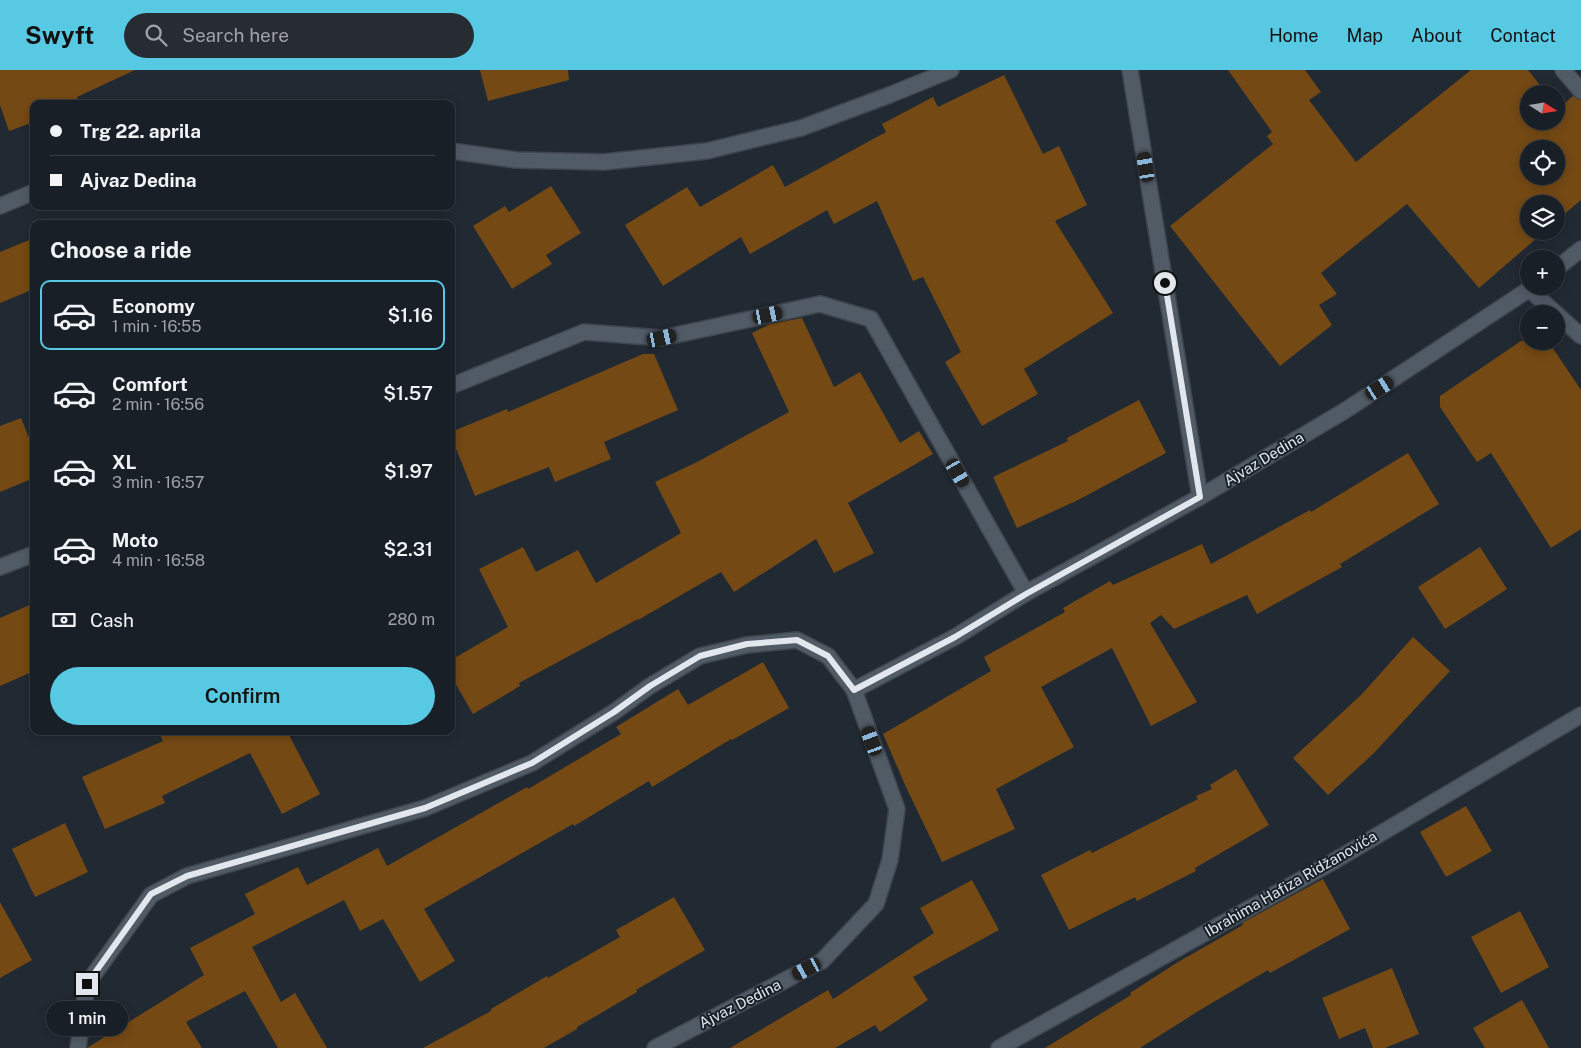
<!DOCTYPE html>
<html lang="en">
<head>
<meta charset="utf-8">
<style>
	:root { --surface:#191f26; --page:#262c32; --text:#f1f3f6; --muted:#9fa2a7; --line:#373d43; --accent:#58c9e3 }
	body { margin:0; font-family:"Public Sans",sans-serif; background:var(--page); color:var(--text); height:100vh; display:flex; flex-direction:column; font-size:19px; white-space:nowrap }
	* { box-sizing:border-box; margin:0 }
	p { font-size:16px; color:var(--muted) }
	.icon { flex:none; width:28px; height:28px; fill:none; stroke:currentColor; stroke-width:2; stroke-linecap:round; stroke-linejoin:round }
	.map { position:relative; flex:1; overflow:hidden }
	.sheet { position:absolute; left:30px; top:150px; width:425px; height:515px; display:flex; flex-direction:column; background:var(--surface); border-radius:10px; box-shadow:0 2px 12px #0003,0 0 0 1px var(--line) }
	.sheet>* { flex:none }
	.top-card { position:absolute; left:30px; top:30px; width:425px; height:110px; border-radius:10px; box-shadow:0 2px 12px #0003,0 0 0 1px var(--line); display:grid; align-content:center; height:110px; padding:0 20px; background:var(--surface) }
	.needle { width:32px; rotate:102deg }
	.controls { position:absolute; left:1520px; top:15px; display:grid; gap:10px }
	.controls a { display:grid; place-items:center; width:45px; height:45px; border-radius:50%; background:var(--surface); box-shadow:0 2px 12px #0003,0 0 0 1px var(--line); font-size:25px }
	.end { position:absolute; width:22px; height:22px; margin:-11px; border:6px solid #e1e7ed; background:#111; box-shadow:0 0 0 2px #111 }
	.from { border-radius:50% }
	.bubble { position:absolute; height:35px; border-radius:18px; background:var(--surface); box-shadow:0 2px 12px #0003,0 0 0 1px var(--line); font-size:16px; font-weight:600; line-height:35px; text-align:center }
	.car { position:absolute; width:15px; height:30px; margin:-15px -8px; border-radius:6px; box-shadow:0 0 4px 1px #0007; background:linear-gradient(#222 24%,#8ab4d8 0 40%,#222 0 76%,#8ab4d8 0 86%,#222 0) }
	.top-card b { display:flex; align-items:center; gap:18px; height:48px; font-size:19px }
	.top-card b+b { border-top:1px solid var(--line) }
	.top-card i { width:12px; height:12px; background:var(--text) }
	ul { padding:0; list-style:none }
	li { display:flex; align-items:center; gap:15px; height:70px; margin:0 10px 8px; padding:0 10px; border:2px solid transparent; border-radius:10px }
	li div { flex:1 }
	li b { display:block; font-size:19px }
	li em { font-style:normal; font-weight:600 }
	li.active { border-color:var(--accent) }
	li>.icon { width:45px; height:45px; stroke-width:1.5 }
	h2 { padding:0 20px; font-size:22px; line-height:60px }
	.pay { display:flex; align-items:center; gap:12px; height:55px; padding:0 20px; font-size:19px }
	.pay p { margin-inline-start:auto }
	.primary-button { display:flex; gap:10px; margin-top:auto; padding:10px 20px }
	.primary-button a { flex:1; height:58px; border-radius:30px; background:var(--accent); color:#111; font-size:20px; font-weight:600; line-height:58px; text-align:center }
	header { display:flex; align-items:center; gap:30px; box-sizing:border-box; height:70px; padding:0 25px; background:var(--accent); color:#111 }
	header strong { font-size:24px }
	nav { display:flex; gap:28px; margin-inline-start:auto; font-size:18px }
	.search { width:350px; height:45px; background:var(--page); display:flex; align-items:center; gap:12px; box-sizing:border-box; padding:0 18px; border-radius:28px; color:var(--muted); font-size:19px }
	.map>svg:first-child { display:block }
	.building { fill:#744914; fill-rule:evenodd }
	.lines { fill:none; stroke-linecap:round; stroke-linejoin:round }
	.minor-casing { stroke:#3e454d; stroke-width:18 }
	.minor { stroke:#515b66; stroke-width:15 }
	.route { stroke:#e1e7ed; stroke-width:6 }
	.labels { text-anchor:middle; stroke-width:4; stroke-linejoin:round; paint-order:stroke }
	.street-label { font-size:15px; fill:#e1e7ed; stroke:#182029 }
</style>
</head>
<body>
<header>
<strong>Swyft</strong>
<div class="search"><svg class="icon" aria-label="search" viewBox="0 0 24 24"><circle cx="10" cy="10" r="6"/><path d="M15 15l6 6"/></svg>Search here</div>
<nav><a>Home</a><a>Map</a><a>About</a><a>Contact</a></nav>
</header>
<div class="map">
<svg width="1581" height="978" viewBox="0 0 1581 978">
	<rect width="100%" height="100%" fill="#212933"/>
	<g class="building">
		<path d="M0,0H135L77,27L79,34H34V52L9,61L0,35Z"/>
		<path d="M480,0H568L569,10L488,31Z"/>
		<path d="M1228,0H1305L1321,22L1309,30L1356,92L1471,0H1528L1547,24H1529V51H1556V36L1558,39L1573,26L1581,30V130L1556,151V134H1529V161H1545L1479,218L1407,134L1321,203L1337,224L1319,235L1332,255L1280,296L1170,156L1273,74L1267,66L1272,62ZM1529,79H1556V106H1529Z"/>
		<path d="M1004,5L1043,84L1059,76L1087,135L1055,151L1113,243L1024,299L1038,324L982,356L945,292L961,282L923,207L913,211L877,131L834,154L827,140L750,184L741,167L663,216L625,155L687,117L700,137L773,95L785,117L886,62L882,54L933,27L938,37Z"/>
		<path d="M551,116L581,163L546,185L552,194L512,219L473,156L505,136L509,142Z"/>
		<path d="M34,168V219L0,233V182Z"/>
		<path d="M802,248L834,317L860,302L900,373L919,361L933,384L848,433L874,483L834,503L816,469L734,522L721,502L638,550V549L519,613L520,616L473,644L451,606V590L508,557L479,499L523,477L536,502L578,480L596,513L681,463L655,412L699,391L789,342L752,263L770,254Z"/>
		<path d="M1521,271H1548L1581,320V459L1551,478L1491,383L1477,392L1440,337V326Z"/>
		<path d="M643,284H654L678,340L604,372L611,389L555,412L549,397L475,426L451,366V362L507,339L508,342Z"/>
		<path d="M1139,330L1166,383L1078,430L1017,458L993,407L1068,371L1067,368Z"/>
		<path d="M21,348L34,380V408L0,422V356Z"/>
		<path d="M1408,383L1439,434L1340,494L1342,497L1257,544L1247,525L1174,559L1161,545L1150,553L1197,632L1151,656L1112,578L1041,617L1074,677L996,719L1015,759L942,792L906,717L883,664L991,601L984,587L1065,542L1063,538L1110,511L1113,515L1202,474L1211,494L1310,440L1311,442Z"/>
		<path d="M1480,477L1507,519L1445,559L1418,517Z"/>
		<path d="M34,533V601L0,616V548Z"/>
		<path d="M1413,567L1450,601L1373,684L1328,725L1293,688L1362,624Z"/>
		<path d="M763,592L789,638L732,670L731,669L652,717L649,711L574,756L573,754L424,839L455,891L420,912L383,849L360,861L344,830L252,877L281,932L295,923L327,978H278L245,921L186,952L202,978H87L204,905L190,878L255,844L245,824L298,797L307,815L378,778L387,796L527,717L528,719L621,664L616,657L678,619L688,635Z"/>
		<path d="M158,661H296L289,665L320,724L282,744L250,683L162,726L165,733L105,759L82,707L163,671Z"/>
		<path d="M1236,699L1269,755L1195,798L1196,801L1137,831L1135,827L1069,860L1041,805L1090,780L1092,783L1198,729L1196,726L1212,719L1210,715Z"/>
		<path d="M1466,736L1492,781L1446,807L1420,762Z"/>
		<path d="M65,753L88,802L35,827L12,779Z"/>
		<path d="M1323,809L1350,859L1270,903L1268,900L1200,940L1140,978H1045L1131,925L1130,923L1178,892L1243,855L1242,853Z"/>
		<path d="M972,810L999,860L913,907L928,930L880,962L875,955L835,978H730L828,920L833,929L934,863L920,838Z"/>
		<path d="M674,827L705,880L636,920L637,922L577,957V959L544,978H423L491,941V939L547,906L548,908L620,867L616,860Z"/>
		<path d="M0,832L32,890L0,908Z"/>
		<path d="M1520,841L1549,897L1501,923L1471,867Z"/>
		<path d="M1392,898L1419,964L1385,978H1373L1365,958L1339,969L1322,928Z"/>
		<path d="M1522,930L1549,978H1485L1473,958Z"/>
	</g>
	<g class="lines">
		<g class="minor-casing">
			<g id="minor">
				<path d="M1130,0L1200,427"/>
				<path d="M1563,0L1581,21"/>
				<path d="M451,81L516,90L604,92L707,81L801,58L892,24L951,0"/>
				<path d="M0,136L34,122"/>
				<path d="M1556,199L1581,179"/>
				<path d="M1530,220L1581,266"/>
				<path d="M451,316L584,262L662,268L820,234L871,249L1026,523"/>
				<path d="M0,497L34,484"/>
				<path d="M854,620L955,567L1026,523L1200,427L1346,340L1534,216"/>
				<path d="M78,978L87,914L151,825L187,806L425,738L532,693L614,642L650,616L700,586L747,575L797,570L828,586L854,620L897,739L890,790L876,834L822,891L655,978"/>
				<path d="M999,978L1329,794L1581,645"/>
			</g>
		</g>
		<use href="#minor" class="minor"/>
	</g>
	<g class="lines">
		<path class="route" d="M87,914L151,824L187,806L425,738L532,693L614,642L650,616L700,586L747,574L797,570L828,586L854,620L955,567L1026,524L1200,427L1165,213"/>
	</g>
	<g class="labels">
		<g class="street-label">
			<text transform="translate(1264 389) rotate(-31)" y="5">Ajvaz Dedina</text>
			<text transform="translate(1291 814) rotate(-30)" y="5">Ibrahima Hafiza Ridžanovića</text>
			<text transform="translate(740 934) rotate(-27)" y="5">Ajvaz Dedina</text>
		</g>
	</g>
</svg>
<div class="controls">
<a><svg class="needle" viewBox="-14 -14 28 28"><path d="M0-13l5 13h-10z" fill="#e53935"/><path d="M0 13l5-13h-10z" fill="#9fa2a7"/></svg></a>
<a><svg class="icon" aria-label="locate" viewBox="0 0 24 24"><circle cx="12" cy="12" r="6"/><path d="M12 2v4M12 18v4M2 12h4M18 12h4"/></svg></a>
<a><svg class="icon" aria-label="layers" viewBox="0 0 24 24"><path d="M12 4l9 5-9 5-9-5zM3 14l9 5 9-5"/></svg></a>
<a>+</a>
<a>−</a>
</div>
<i class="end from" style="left:1165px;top:213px"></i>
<i class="end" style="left:87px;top:914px"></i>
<div class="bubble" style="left:46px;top:931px;width:82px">1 min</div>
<i class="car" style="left:1146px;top:97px;rotate:351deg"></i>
<i class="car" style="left:768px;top:245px;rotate:78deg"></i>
<i class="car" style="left:662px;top:268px;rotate:78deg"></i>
<i class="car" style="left:1380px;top:318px;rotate:57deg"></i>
<i class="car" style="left:958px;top:403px;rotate:150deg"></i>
<i class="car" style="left:872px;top:671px;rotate:340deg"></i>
<i class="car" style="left:807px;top:899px;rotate:242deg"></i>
<div class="top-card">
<b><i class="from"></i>Trg 22. aprila</b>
<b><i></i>Ajvaz Dedina</b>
</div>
<section class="sheet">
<h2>Choose a ride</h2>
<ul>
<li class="active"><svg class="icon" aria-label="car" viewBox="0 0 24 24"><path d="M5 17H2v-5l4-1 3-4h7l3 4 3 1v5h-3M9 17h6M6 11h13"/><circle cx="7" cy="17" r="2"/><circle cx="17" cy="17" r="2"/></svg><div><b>Economy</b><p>1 min · 16:55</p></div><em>$1.16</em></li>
<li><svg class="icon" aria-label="car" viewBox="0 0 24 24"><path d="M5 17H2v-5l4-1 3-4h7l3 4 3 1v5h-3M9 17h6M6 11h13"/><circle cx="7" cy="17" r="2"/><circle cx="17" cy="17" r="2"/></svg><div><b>Comfort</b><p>2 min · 16:56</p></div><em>$1.57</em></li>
<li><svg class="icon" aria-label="car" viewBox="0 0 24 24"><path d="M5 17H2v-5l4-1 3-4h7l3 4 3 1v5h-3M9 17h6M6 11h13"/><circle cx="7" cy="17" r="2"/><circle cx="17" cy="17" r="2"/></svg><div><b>XL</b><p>3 min · 16:57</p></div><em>$1.97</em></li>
<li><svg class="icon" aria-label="car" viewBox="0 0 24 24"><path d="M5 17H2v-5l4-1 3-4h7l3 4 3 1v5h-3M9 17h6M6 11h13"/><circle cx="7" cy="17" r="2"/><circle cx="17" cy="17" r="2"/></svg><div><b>Moto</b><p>4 min · 16:58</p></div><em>$2.31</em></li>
</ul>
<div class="pay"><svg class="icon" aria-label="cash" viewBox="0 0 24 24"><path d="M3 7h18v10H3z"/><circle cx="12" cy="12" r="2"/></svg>Cash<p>280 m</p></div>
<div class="primary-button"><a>Confirm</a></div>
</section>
</div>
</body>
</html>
